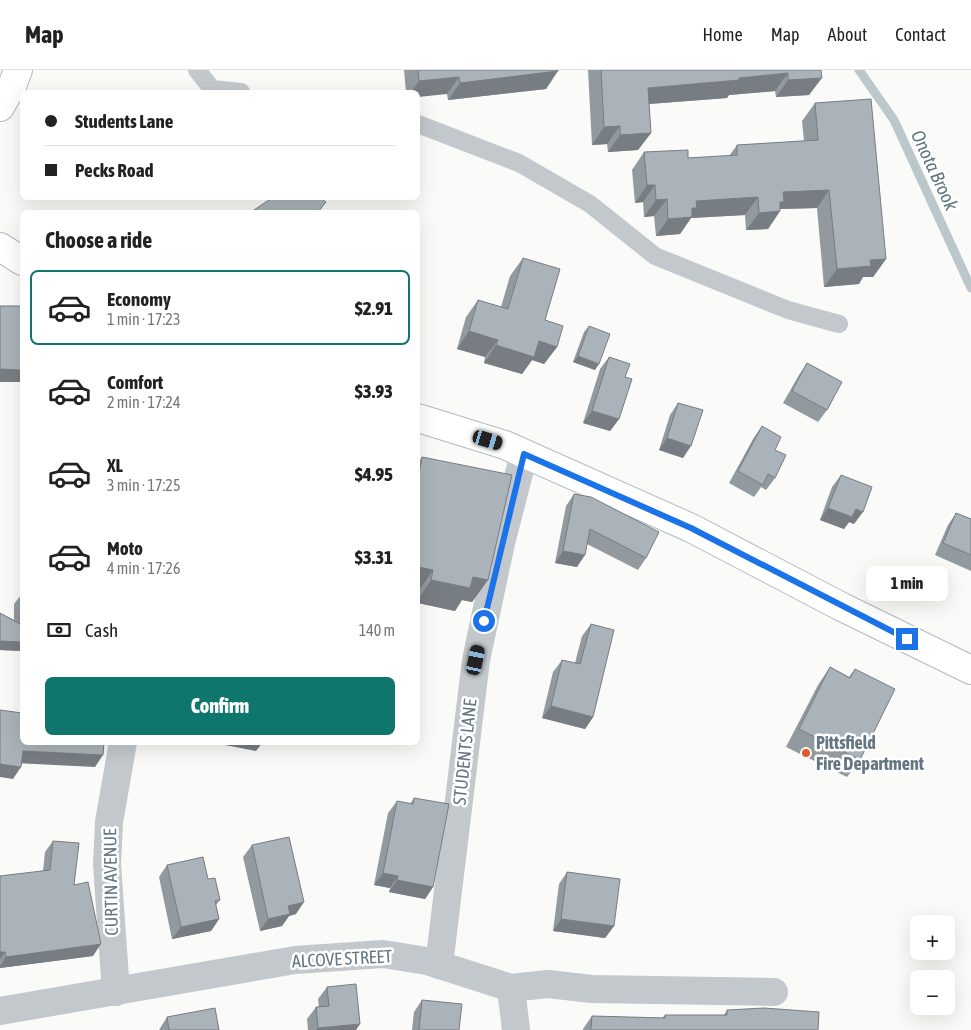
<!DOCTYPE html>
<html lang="en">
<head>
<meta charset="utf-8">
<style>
	:root { --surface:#fff; --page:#f2f2f2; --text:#222; --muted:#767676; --line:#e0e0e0; --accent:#0f766e }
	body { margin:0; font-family:"Asap Condensed",sans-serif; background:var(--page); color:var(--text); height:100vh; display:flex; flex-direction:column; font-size:19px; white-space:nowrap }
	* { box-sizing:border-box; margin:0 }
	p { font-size:16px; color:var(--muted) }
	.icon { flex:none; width:28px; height:28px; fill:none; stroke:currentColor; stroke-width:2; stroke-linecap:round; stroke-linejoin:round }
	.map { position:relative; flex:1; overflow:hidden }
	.details { position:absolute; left:20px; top:140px; width:400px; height:535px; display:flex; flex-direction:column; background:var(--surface); border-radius:8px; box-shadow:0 5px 20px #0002 }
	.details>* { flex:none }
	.guide { position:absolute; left:20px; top:20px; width:400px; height:110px; border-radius:8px; box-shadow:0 5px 20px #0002; display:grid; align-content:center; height:110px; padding:0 25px; background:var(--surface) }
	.buttons { position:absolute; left:910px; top:845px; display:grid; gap:10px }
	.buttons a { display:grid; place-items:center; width:45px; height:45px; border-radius:8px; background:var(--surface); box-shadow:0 5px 20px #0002; font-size:25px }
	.end { position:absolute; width:22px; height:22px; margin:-11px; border:6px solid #1a73e8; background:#fff; box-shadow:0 0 0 2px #fff }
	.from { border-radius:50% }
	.bubble { position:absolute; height:35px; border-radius:8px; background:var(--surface); box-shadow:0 5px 20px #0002; font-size:16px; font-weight:800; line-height:35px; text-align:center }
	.car { position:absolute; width:15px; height:30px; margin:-15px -8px; border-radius:6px; box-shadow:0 0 4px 1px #0007; background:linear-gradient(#222 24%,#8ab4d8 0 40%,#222 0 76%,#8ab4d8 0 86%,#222 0) }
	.guide b { display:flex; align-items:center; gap:18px; height:48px; font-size:19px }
	.guide b+b { border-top:1px solid var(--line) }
	.guide i { width:12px; height:12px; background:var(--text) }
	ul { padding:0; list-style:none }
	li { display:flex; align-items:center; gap:15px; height:75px; margin:0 10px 8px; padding:0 15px; border:2px solid transparent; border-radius:8px }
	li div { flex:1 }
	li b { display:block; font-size:19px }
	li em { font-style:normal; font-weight:800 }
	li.active { border-color:var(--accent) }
	li>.icon { width:45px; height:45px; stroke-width:1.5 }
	h2 { padding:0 25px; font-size:22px; line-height:60px }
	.pay { display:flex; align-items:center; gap:12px; height:55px; padding:0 25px; font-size:19px }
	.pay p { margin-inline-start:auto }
	.button { display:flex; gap:10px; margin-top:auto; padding:10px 25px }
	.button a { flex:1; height:58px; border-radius:8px; background:var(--accent); color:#fff; font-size:20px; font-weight:800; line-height:58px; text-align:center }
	header { display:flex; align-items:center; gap:30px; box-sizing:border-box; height:70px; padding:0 25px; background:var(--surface); border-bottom:1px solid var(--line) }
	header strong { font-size:24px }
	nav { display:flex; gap:28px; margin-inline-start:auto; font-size:18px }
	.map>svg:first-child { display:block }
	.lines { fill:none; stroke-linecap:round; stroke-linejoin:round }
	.stream { stroke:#bbc7cb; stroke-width:9 }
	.secondary-casing { stroke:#b3babf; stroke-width:30 }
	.lane { stroke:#c3c8cc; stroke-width:18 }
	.street { stroke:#c3c8cc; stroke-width:28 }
	.secondary { stroke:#fff; stroke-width:28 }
	.wall { fill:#929a9f }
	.shaded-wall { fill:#777d82 }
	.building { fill:#aab3b9; stroke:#777d82 }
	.route { stroke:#1a73e8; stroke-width:6 }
	.poi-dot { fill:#e4572e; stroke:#fff; stroke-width:2 }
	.labels { text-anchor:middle; stroke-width:5; stroke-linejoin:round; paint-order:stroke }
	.poi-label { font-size:18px; font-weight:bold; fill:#657683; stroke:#fff; text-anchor:start }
	.street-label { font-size:18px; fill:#657683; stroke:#fff }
	.water-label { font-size:19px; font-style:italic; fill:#60757c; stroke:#fff }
</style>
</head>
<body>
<header>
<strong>Map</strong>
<nav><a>Home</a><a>Map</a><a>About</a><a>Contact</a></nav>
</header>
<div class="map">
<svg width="971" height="960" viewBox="0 0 971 960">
	<rect width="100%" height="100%" fill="#fafaf8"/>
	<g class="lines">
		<path class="stream" d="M859,0L894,50L971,218"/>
		<g class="secondary-casing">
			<g id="secondary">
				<path d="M0,37L12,16L18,0"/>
				<path d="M0,177L22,191"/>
				<path d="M418,348L505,375L691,458L842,537L971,600"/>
			</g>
		</g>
		<g class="lane">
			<path d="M197,0L212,19L241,22"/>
			<path d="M418,54L519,93L590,134L655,186L788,240L839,254"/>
		</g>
		<g class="street">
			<path d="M439,895L476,590L501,473L524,384"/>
			<path d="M511,918L516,960"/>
			<path d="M116,922L107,794L109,752L123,672"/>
			<path d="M0,941L295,890L383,884L427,891L511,918L548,914L592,919L774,922"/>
		</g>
		<use href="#secondary" class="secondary"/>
	</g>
	<g class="wall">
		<path d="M404,0H558L546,19L448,30L447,24L406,22Z"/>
		<path d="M588,0H821L809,25L776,27L775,21L729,25L727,28L649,34L651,63L638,80L608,82L607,74L592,75Z"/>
		<path d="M815,33L886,189L873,207H863L859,214L824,217L817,138L780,139V141L768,159L746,160L745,145L691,148L680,164L656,166L654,146L644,147L643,132L635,133L632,100L644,82L688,88L729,86L737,75L804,71L802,51Z"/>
		<path d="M523,188L545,250L557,277L544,294L532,290L522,304L484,293L485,287L457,279L466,247L478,230L501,237L510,206Z"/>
		<path d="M589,256L595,300L573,292L584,262Z"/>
		<path d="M609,287L625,307L619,349L610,361L583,353L600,299Z"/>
		<path d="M807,293L827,340L818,352L783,333L799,305Z"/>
		<path d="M678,333L683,388L659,380L670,345Z"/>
		<path d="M762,356L775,380V408L766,420L761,417L754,427L729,413L753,369Z"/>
		<path d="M422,387L488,510L472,532L462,530L455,541L418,533V393Z"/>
		<path d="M841,405L854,454L849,452L844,459L820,450L832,417Z"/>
		<path d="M574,424L646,488L638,500L587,474L577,497L555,493L566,436Z"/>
		<path d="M956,443L971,449V501L935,485L948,455Z"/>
		<path d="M21,525L22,581L0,580V543L14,550V534Z"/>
		<path d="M591,554L593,647L585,659L542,648L553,602L562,590L575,593L582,566Z"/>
		<path d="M830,597L849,607L855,599L860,690L847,707L786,677L818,615Z"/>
		<path d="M414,728L433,817L425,829L389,822L390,818L374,815L388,743L397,731L410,734Z"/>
		<path d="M53,771L74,815L93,886L0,898V806L43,801L45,782Z"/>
		<path d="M252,775L296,844L289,846L282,856L260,861L243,787Z"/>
		<path d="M167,795L208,809L220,830L216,835L219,849L211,861L172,869L159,807Z"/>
		<path d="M567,802L614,856L605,868L553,861L559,814Z"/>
		<path d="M327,917L356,960H308L307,949L316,937H319L318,929Z"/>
		<path d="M422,930L459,960H412L414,942Z"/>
		<path d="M727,940L818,960H583V959L592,946L662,948L665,945H724Z"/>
		<path d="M167,947L219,960H159Z"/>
	</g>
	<g class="shaded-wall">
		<path d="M558,1L546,19L448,30L460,13Z"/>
		<path d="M788,3L775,21L729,25L727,28L635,35L648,18Z"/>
		<path d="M459,7L447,24L418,27V22H411L419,11Z"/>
		<path d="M822,8L809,25L776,27L788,10Z"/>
		<path d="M620,56L607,74L592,75L604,57Z"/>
		<path d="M651,63L638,80L608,82L620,65Z"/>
		<path d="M647,115H655L643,132L635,133Z"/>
		<path d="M829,120L817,138L779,139L780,141L768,159L746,160L759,143L783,122Z"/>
		<path d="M758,127L745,145L691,148L680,164L656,166L668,149L696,131Z"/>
		<path d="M667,129L654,146L644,147L656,130Z"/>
		<path d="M886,189L873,207H863L859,214L824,217L837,199L870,190Z"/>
		<path d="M469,261L498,270L485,287L457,279Z"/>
		<path d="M539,271L557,277L544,294L532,290L522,304L484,293L496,275Z"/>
		<path d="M578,286L599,294L595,300L573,292Z"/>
		<path d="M0,299L22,300V312H0Z"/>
		<path d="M592,341L619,349L610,361L583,353Z"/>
		<path d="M667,368L691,376L683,388L659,380Z"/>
		<path d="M828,438L856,439L863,442L854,454L849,452L844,459L820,450Z"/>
		<path d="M563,481L585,485L577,497L555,493Z"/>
		<path d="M418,497L433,500L418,522Z"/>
		<path d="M473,507L488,510L472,532L462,530L455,541L418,533V530L431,510Z"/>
		<path d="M0,571L22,572V581L0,580Z"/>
		<path d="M551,636L593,647L585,659L542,648Z"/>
		<path d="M209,672H263L256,681Z"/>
		<path d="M23,681L103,685L95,697L15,693Z"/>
		<path d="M0,694L21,697L13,709L0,707Z"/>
		<path d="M383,803L398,806L390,818L374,815Z"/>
		<path d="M397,810L433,817L425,829L389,822Z"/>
		<path d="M304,832L296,844L289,846L282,856L260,861L268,849L288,836Z"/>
		<path d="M219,849L211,861L172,869L181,857Z"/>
		<path d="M561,849L614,856L605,868L553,861Z"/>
		<path d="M101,874L93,886L0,898V896L6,887Z"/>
		<path d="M0,882H5L0,889Z"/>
		<path d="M360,954L356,960H316L318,958Z"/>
	</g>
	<g class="building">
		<path d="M418,0H558V1L460,13L459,7L419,11Z"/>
		<path d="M601,0H821L822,8L788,10V3L739,8V10L648,18L651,63L620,65V56L604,57Z"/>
		<path d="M871,29L886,189L870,190L871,196L837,199L829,120L783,122L784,132H780V141L759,143L758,127L696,131L697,138H692V147L668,149L667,129L656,130L655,115H647L644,82L688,80V88L737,85V75L818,70L815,33Z"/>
		<path d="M272,128H320L326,132L318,142H251Z"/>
		<path d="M523,188L560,199L545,250L563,256L557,277L539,271L534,287L496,275L498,270L469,261L478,230L508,239Z"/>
		<path d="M0,236H22V300L0,299Z"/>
		<path d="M589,256L610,264L599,294L578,286Z"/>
		<path d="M609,287L630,294L625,307L632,309L619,349L592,341Z"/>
		<path d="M807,293L842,312L827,340L792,321Z"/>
		<path d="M678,333L703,340L691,376L667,368Z"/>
		<path d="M762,356L781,367L775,380L786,385L775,408L768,404L763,415L738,401Z"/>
		<path d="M422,387L512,405L488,510L473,507L470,518L431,510L433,500L418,497V409Z"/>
		<path d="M841,405L872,417L863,442L856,439L852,447L828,438Z"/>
		<path d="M574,424L591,427L659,462L646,488L590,459L585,485L563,481Z"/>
		<path d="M956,443L971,449V485L943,473Z"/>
		<path d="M21,525H22V572L0,571V543L20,554Z"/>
		<path d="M591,554L614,560L593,647L551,636L562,590L580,594Z"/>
		<path d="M830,597L850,608L855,599L895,619L860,690L799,659Z"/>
		<path d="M0,640L22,643V672H104L103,685L23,681L21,697L0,694Z"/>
		<path d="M414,728L449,734L433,817L397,810L398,806L383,803L397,731L413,734Z"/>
		<path d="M289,767L304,832L288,836L290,844L268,849L252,775Z"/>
		<path d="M53,771L79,773L74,815L88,812L101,874L6,887L5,882H0V806L50,800Z"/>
		<path d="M203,787L208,809L215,808L220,830L215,831L219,849L181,857L167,795Z"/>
		<path d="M567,802L620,809L614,856L561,849Z"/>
		<path d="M356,914L360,954L318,958L316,937L329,936L327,917Z"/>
		<path d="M422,930L462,934L459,960H419Z"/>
		<path d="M215,938L219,960H169L167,947Z"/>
		<path d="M764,938L819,942L818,960H591L592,946L665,948V945H727V940Z"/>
	</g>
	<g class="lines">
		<path class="route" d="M484,551L524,384L691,458L907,569"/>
	</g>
	<circle class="poi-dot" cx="806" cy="683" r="5"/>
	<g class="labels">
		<g class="poi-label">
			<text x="816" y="679">Pittsfield<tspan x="816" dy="21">Fire Department</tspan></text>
		</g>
		<g class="street-label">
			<text transform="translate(465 682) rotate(-84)" y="6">STUDENTS LANE</text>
			<text transform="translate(111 812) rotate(-91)" y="6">CURTIN AVENUE</text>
			<text transform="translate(342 889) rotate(-3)" y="6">ALCOVE STREET</text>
		</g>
		<g class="water-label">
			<text transform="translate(935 100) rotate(65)" y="7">Onota Brook</text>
		</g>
	</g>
</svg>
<div class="buttons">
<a>+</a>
<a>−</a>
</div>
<i class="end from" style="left:484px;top:551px"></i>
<i class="end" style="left:907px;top:569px"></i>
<div class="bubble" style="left:866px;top:496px;width:82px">1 min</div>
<i class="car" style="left:488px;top:370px;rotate:107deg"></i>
<i class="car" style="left:476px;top:590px;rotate:12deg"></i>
<div class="guide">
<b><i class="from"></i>Students Lane</b>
<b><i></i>Pecks Road</b>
</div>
<section class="details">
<h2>Choose a ride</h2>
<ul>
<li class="active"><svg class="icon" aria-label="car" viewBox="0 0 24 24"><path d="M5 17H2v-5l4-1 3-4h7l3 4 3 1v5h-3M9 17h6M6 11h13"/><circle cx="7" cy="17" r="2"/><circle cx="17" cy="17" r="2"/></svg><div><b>Economy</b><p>1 min · 17:23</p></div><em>$2.91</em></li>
<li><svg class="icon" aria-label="car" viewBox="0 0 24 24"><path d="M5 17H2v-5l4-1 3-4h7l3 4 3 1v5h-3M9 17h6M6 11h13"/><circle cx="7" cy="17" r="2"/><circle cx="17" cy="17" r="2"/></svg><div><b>Comfort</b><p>2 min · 17:24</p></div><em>$3.93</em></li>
<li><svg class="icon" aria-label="car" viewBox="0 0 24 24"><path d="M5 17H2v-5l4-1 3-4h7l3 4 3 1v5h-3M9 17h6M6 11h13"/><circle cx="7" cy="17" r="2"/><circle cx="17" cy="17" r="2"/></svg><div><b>XL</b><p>3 min · 17:25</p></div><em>$4.95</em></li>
<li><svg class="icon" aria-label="car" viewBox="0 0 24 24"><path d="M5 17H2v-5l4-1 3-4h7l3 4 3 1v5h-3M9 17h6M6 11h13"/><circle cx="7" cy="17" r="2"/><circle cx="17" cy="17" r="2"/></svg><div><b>Moto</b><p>4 min · 17:26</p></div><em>$3.31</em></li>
</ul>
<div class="pay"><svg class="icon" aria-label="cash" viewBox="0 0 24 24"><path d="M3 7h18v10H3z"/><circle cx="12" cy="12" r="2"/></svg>Cash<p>140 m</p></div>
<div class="button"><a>Confirm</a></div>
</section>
</div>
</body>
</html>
